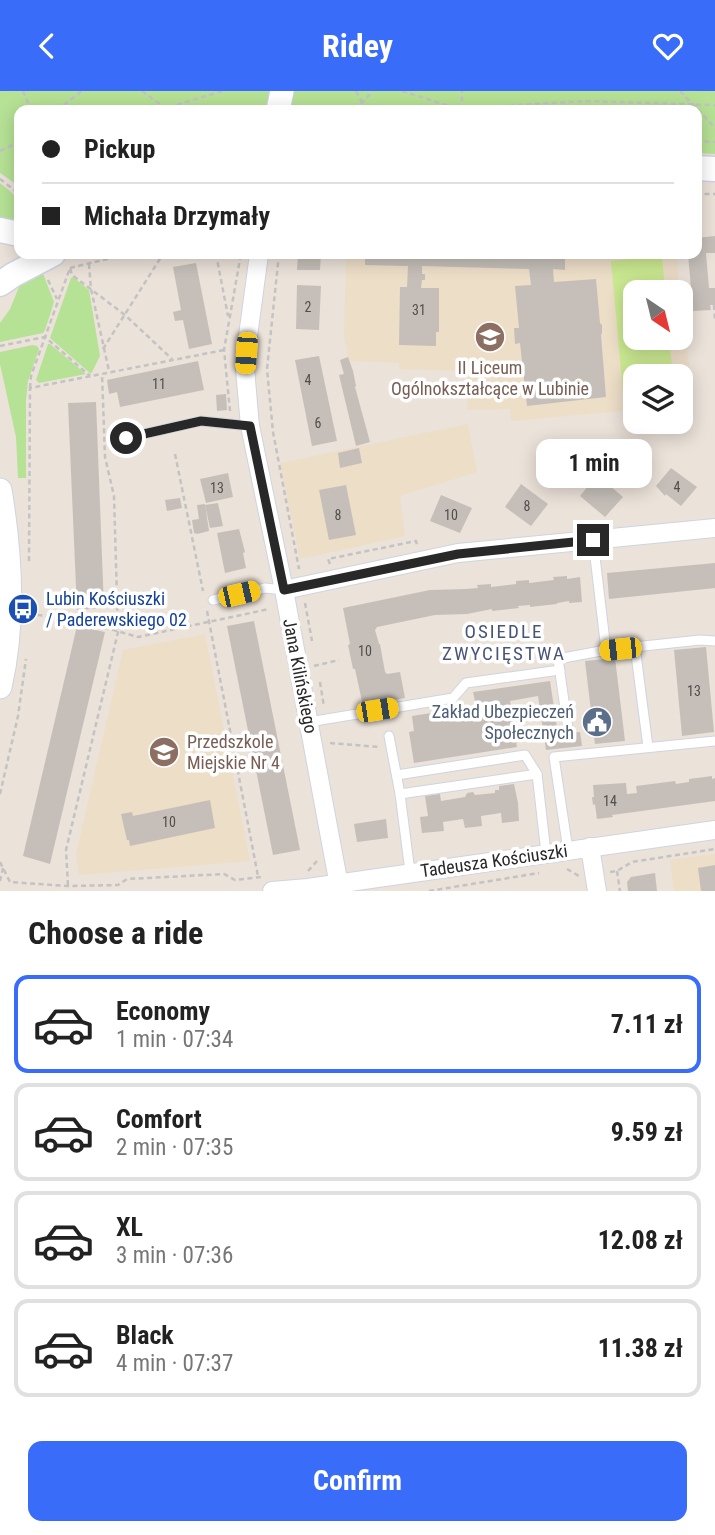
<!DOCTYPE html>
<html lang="en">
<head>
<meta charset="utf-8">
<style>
	:root { --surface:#fff; --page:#f2f2f2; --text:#222; --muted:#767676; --line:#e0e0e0; --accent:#386cf9 }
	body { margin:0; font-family:"Roboto Condensed",sans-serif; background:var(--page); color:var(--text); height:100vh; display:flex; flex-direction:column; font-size:26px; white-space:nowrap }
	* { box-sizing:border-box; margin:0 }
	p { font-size:23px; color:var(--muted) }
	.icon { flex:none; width:38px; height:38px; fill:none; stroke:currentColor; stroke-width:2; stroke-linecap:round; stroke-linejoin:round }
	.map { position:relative; height:800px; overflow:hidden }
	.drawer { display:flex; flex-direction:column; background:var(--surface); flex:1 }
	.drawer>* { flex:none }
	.guide { position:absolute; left:14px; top:14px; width:688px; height:154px; border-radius:14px; box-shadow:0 4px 18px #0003; display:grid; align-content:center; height:154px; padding:0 28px; background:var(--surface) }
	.needle { width:46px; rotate:145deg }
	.tools { position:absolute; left:623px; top:189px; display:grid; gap:14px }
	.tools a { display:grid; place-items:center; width:70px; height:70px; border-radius:14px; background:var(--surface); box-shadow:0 4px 18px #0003; font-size:35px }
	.end { position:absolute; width:32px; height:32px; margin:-16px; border:9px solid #282828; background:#fff; box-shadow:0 0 0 4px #fff }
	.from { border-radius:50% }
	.bubble { position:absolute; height:49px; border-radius:14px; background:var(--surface); box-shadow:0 4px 18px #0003; font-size:23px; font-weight:700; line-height:49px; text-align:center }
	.car { position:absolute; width:21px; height:42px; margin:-21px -10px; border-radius:9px; box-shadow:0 0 5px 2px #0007; background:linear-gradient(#f5c518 24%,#345 0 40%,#f5c518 0 76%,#345 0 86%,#f5c518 0) }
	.guide b { display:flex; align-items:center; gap:24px; height:66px; font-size:26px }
	.guide b+b { border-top:2px solid var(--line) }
	.guide i { width:18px; height:18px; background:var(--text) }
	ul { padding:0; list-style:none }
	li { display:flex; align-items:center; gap:21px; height:98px; margin:0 14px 10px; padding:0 14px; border:4px solid var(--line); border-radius:14px }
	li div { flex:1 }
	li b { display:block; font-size:26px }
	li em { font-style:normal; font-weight:700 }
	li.on { border-color:var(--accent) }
	li>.icon { width:63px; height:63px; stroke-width:1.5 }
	h2 { padding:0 28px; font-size:32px; line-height:84px }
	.button { display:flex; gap:14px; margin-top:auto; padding:14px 28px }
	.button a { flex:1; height:80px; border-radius:14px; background:var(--accent); color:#fff; font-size:28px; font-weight:700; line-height:80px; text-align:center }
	header { display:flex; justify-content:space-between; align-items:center; height:91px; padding:0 28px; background:var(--accent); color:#fff; font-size:32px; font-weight:700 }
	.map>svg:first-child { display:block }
	.education { fill:#eddec8 }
	.green { fill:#b6e295 }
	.pitch { fill:#cbe991 }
	.building { fill:#c6bfb9 }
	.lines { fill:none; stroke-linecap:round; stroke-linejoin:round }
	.service-casing { stroke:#cfd4e1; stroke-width:11 }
	.minor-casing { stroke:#cfd4e1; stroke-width:20 }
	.tertiary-casing { stroke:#cfd4e1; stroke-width:25 }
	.secondary-casing { stroke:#cfd4e1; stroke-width:27 }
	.path { stroke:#c3c3c3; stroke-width:2.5; stroke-dasharray:5 3.5; stroke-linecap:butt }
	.service { stroke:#fff; stroke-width:9 }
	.minor { stroke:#fff; stroke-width:18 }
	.tertiary { stroke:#fff; stroke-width:23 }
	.secondary { stroke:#fff; stroke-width:24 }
	.route { stroke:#282828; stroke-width:9 }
	.labels { text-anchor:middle; stroke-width:7; stroke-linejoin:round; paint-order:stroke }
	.number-label { font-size:14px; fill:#504e4c }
	.education-label { font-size:18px; fill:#785e54; stroke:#fff }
	.transit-label { font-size:18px; fill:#164399; stroke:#fff; text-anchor:start }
	.street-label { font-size:18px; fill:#282828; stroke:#fff }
	.service-label { font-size:18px; fill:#4e5e75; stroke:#fff; text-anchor:end }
	.neighbourhood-label { font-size:19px; letter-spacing:2px; fill:#495578; stroke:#fff }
</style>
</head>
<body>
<header><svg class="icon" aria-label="back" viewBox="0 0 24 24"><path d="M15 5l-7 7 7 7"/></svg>Ridey<svg class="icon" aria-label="heart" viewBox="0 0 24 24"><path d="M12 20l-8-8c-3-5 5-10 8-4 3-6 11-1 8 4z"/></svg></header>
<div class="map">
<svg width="715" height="800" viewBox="0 0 715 800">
	<rect width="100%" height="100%" fill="#ebe2d9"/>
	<g class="education">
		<path d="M346,163H677L679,201H635V247H681V217L693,302L681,303V285H635V309L622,320L511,330L510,318L467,319L469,280L399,278V272L349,270L344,244Z"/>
		<path d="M468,333L477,381L400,405L405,445L300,468L280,372Z"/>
		<path d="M205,543L250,770L79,784L76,763L123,559Z"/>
		<path d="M715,763V800H674L670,769Z"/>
	</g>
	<g class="green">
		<path d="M0,0H274L270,19H19V95L0,82Z"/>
		<path d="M291,0H715V63L697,62L696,19H288Z"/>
		<path d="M0,92C21,108 19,109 19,135L0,131Z"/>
		<path d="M42,180L54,211L45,239L43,242L0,251V232L10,218L19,196L25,190Z"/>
		<path d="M73,186L89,199L100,265L91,283L50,247L71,187Z"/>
		<path d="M48,253H50L86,283L39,292L36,289Z"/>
		<path d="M33,254L37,255L39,258L28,290L26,309V387H18L16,346L0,273V261Z"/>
	</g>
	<path class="pitch" d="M662,165L665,201H635V247H669L673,285H635V301L623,302L611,170Z"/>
	<g class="building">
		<path d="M715,145V162H706L709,197H715V214H710L711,219L693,220L688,163H696V147Z"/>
		<path d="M298,163H321L320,179H297Z"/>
		<path d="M365,163H565V179L553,178L554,191L596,188L600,232L602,234V242L601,244L606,306L527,315L520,252L515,253L514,237H519L515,195L531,194L529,178L422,175V183H425V189H422L421,197H439V241H436V255L399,254L400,196H407L408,175L365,174Z"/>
		<path d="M196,172L212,253L189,258L183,229L175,230L173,221L181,219L173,176Z"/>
		<path d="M297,194L321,195L319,239L296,238Z"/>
		<path d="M319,265L337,350L312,355L295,269Z"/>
		<path d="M348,266L353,280L356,295L355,296L370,351L356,355L339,284L344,283L340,269Z"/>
		<path d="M198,270L204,299L120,316L117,301L109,303L107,289Z"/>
		<path d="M226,303L227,319L217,320L216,304Z"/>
		<path d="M96,311L104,517L77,519L68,312Z"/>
		<path d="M359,357L362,372L340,377L338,362Z"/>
		<path d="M671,377L697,396L681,415L666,403L665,405L656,395Z"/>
		<path d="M228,382L233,406L206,412L200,388Z"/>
		<path d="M597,384L623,406L605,426L580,405Z"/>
		<path d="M521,393L548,413L531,435L505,416Z"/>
		<path d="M346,394L356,444L329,449L319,399Z"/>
		<path d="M441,404L472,417L460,442L430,430Z"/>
		<path d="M180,407L182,417L167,420L165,409Z"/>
		<path d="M218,412L223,435L210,437L205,414Z"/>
		<path d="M205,413L209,440L197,443L194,442L192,429L199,428L197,414Z"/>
		<path d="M239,438L245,461L243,462L246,477L225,482L217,442Z"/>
		<path d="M715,472V497L609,508L607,482Z"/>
		<path d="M567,485V488L580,486L582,511L569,512V510L557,512V513L530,516V514L518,515L519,517L492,520V518L467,523L435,524L377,536L375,539L379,553H380L385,581L387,583L400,581L405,607L363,615L355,578H353L348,554L350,553L343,517L430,499L465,498L478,497L477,494L491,493V496L516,493V490L529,489V492L554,489L553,486Z"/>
		<path d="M254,530L300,759L273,764L227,535Z"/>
		<path d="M77,535L105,541L50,773L23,765Z"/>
		<path d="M706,556L714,641L682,645L674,559Z"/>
		<path d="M615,567L625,650L595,653L585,570Z"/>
		<path d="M550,590L558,643L580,641L582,655L546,659L538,605L510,610L517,656L414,672L409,641L414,640L412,625L476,615L473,601Z"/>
		<path d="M712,685V688L715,687V710L612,724L613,726L597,728L595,713L593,714L592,706H594L593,694L626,692L627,703L637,702L636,695L675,690L676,693L689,691V688Z"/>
		<path d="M514,693L518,712L519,730L502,732L501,722L481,725L482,735L465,737L463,728L443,731L444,740L422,742L420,726L428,725L425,705L440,703L441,710L465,706L467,702L473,701L475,704L495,702V699H499V695Z"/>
		<path d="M210,709L215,737L130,755L129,749H127L121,723L132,721L133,725Z"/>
		<path d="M386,728L388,747L357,751L354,733Z"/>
		<path d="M715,774V800H701L698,777Z"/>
		<path d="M655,782L657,800H628L627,791L631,786Z"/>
	</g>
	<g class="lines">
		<g class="service-casing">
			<g id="service">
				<path d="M126,347L201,330L250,335"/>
				<path d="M593,449L606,559L700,549L715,550"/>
				<path d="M213,509L265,497L284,499"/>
				<path d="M635,556L648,656"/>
				<path d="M309,631L453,607L466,592L560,579"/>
				<path d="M568,638L558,568L606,559"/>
				<path d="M389,645L400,703L410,781"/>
				<path d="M397,684L525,664L537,683L546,762"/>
				<path d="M400,703L537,683"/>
				<path d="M568,759L554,666L715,650"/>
			</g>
		</g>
		<g class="minor-casing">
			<g id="minor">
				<path d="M259,163L248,245L245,278L250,335L284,499L340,800"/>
				<path d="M284,499L458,462L715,437"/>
				<path d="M590,756L597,800"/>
				<path d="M272,800L308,797L715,739"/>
			</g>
		</g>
		<g class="tertiary-casing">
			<g id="tertiary">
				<path d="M278,19L282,0"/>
				<path d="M0,399C11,464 15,531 0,596"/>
			</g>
		</g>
		<g class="secondary-casing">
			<g id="secondary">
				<path d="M696,77L715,78"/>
				<path d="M0,139L19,143"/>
				<path d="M0,193L13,184L53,163"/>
			</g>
		</g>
		<g class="path">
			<path d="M23,0L31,19"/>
			<path d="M142,0L168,19"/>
			<path d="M356,0L366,19"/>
			<path d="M402,0L462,19L532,13L586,10L715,14"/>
			<path d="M680,0L715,37"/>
			<path d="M57,19L82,0"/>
			<path d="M170,19L179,13L223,0"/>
			<path d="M355,19L373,0"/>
			<path d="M462,19V0"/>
			<path d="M586,19V10"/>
			<path d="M696,50L715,51"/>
			<path d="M0,60L19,51"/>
			<path d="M0,88L19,103"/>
			<path d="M696,103H715"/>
			<path d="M216,163L228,225"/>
			<path d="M279,163L267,278L273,341L299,478"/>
			<path d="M89,173L91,198L109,280"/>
			<path d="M70,177L128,163"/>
			<path d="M48,189L57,208"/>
			<path d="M714,214L715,230"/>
			<path d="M0,255L45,246L90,285"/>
			<path d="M103,258L163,163"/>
			<path d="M30,297L31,285L70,177L72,184L125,224L172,268"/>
			<path d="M230,320L224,259L240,168"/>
			<path d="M175,363L203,500"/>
			<path d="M29,470L30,297L224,259"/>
			<path d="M330,473L328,468L416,450L417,454"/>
			<path d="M305,512L312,550"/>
			<path d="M207,520L258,785"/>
			<path d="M29,523L75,528L138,546L269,518"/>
			<path d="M314,575L339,569"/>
			<path d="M320,591L324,616"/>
			<path d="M330,652L379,656"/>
			<path d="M0,703L18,625L26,568"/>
			<path d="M0,771L10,791L68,795L118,794L127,788L224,783L235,789L261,786"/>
			<path d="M567,778L579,785"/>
			<path d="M308,780L318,769"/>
			<path d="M617,780L620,800"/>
			<path d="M610,781L617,780L632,771L715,758"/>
			<path d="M0,790L3,777"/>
			<path d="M68,794L66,759L118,541L114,405L105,366L102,283"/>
			<path d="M429,800L539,782"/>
		</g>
		<use href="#service" class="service"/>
		<use href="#minor" class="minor"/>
		<use href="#tertiary" class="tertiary"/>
		<use href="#secondary" class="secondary"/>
	</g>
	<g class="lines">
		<path class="route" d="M126,347L201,330L250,335L284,499L458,463L593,449"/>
	</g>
	<defs>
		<g id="school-disc" transform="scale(1.575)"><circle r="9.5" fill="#8d6e63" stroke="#fff"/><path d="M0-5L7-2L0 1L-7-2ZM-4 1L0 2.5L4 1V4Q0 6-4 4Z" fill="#fff"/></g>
		<g id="bus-disc" transform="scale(1.575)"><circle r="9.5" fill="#1a4fb4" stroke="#fff"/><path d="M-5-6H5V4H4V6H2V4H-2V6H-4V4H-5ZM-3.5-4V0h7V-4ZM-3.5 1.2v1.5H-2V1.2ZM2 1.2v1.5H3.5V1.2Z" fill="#fff"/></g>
		<g id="civic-disc" transform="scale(1.575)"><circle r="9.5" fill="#5c6f8a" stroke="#fff"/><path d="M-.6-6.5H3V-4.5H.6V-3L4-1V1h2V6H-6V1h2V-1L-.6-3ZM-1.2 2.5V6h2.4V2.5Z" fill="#fff"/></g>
	</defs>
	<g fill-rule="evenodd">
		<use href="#school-disc" x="490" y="246"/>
		<use href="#bus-disc" x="23" y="518"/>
		<use href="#civic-disc" x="597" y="631"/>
		<use href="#school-disc" x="164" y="661"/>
	</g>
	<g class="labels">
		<g class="number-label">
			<text x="308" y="221">2</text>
			<text x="419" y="224">31</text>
			<text x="308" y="294">4</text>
			<text x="159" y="298">11</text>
			<text x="318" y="337">6</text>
			<text x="677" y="401">4</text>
			<text x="217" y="402">13</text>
			<text x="527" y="420">8</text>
			<text x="338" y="429">8</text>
			<text x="451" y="429">10</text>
			<text x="365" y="565">10</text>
			<text x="694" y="605">13</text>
			<text x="610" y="715">14</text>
			<text x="169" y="736">10</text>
		</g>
		<g class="education-label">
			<text x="490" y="283">II Liceum<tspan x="490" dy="21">Ogólnokształcące w Lubinie</tspan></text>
			<text x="187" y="657" text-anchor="start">Przedszkole<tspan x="187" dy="21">Miejskie Nr 4</tspan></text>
		</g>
		<g class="transit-label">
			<text x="46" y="514">Lubin Kościuszki<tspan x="46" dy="21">/ Paderewskiego 02</tspan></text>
		</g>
		<g class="street-label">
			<text transform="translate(300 585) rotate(79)" y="6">Jana Kilińskiego</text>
			<text transform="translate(494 770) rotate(-8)" y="6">Tadeusza Kościuszki</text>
		</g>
		<g class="service-label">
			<text x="574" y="627">Zakład Ubezpieczeń<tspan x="574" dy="21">Społecznych</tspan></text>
		</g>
		<g class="neighbourhood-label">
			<text x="504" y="547">OSIEDLE<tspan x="504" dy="22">ZWYCIĘSTWA</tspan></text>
		</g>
	</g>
</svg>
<div class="tools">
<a><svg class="needle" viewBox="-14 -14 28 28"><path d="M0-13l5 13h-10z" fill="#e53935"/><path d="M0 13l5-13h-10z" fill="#767676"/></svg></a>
<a><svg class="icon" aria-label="layers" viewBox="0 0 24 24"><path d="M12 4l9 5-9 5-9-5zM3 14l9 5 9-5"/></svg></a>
</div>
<i class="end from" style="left:126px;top:347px"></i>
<i class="end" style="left:593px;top:449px"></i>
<div class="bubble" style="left:536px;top:348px;width:116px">1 min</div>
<i class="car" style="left:246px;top:262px;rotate:184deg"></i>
<i class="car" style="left:239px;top:503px;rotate:77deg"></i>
<i class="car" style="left:620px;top:558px;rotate:264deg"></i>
<i class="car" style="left:377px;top:619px;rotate:81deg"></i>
<div class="guide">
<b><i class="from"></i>Pickup</b>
<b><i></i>Michała Drzymały</b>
</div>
</div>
<section class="drawer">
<h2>Choose a ride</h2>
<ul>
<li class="on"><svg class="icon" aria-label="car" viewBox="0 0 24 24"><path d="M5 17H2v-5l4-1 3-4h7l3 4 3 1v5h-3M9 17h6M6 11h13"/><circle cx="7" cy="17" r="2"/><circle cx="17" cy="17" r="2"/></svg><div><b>Economy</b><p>1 min · 07:34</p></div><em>7.11 zł</em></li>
<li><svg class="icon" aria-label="car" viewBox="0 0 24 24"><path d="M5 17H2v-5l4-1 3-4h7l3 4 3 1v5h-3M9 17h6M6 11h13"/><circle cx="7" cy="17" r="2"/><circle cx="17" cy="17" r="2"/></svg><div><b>Comfort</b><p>2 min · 07:35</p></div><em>9.59 zł</em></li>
<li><svg class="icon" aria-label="car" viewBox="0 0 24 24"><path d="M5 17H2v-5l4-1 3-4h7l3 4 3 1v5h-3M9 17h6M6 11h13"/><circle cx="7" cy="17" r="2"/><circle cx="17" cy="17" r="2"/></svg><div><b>XL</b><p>3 min · 07:36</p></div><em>12.08 zł</em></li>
<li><svg class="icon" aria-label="car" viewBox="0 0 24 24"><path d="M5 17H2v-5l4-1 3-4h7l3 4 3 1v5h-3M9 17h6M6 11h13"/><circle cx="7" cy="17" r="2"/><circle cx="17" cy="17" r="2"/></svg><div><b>Black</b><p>4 min · 07:37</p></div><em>11.38 zł</em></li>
</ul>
<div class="button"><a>Confirm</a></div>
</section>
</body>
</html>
